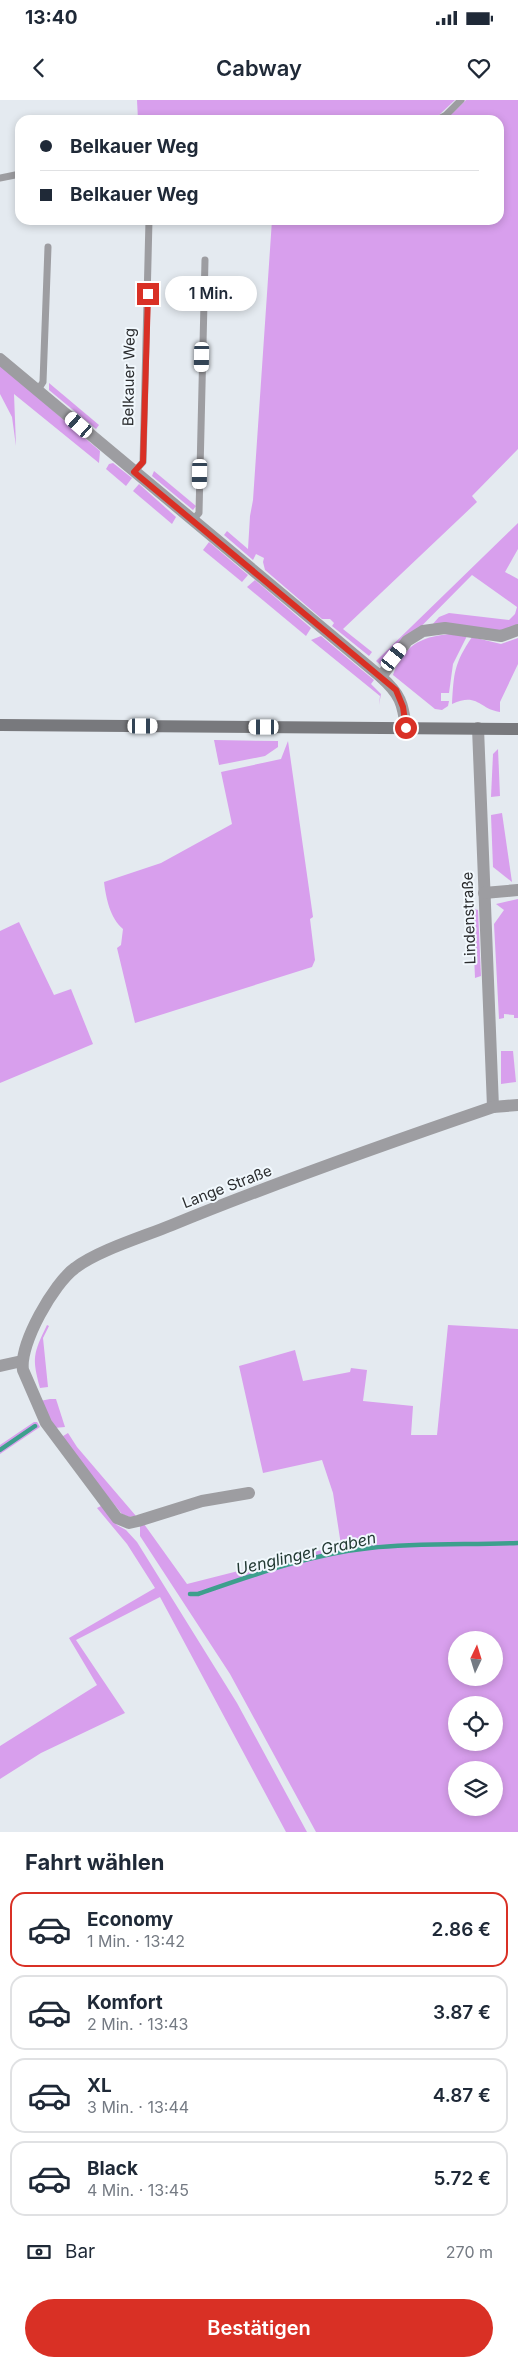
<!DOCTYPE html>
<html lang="de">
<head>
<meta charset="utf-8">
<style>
	:root { --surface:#fff; --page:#f2f2f3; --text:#1f2937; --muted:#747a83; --line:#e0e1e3; --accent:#d93025 }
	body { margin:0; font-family:Inter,sans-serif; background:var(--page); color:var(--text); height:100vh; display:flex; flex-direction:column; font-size:19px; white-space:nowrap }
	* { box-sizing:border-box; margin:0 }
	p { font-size:16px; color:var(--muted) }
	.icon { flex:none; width:28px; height:28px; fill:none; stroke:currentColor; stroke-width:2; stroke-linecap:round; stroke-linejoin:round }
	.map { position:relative; height:1732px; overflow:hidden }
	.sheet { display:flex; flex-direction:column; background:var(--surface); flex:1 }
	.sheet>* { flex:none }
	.banner { position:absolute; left:15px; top:15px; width:489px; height:110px; border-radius:15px; box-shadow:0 2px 8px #0003; display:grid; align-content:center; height:110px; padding:0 25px; background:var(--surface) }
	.needle { width:32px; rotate:4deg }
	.fabs { position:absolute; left:448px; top:1531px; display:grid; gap:10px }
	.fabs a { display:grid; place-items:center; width:55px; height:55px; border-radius:50%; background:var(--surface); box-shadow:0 2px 8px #0003; font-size:25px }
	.end { position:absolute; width:22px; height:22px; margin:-11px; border:6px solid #d93025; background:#fff; box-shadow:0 0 0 2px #fff }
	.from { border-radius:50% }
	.bubble { position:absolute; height:35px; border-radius:18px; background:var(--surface); box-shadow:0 2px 8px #0003; font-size:16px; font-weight:600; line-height:35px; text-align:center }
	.car { position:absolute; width:15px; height:30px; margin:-15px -8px; border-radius:6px; box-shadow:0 0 4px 1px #0007; background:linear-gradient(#fff 24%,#345 0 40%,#fff 0 76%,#345 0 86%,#fff 0) }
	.banner b { display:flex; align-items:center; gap:18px; height:48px; font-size:19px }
	.banner b+b { border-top:1px solid var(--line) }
	.banner i { width:12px; height:12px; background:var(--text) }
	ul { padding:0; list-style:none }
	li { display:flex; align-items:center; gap:15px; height:75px; margin:0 10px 8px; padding:0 15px; border:2px solid var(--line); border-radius:15px }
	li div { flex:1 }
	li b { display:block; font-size:19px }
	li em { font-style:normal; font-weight:600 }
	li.selected { border-color:var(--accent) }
	li>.icon { width:45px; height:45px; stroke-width:1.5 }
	h2 { padding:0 25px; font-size:22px; line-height:60px }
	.pay { display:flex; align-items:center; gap:12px; height:55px; padding:0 25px; font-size:19px }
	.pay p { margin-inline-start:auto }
	.action { display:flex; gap:10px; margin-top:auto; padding:10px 25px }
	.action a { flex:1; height:58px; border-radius:30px; background:var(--accent); color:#fff; font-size:20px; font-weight:600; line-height:58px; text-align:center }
	.status { display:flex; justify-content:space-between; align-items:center; height:35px; padding:0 25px; background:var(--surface); direction:ltr }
	.status svg { height:14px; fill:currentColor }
	header { display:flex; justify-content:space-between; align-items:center; height:65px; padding:0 25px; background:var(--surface); font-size:22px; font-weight:600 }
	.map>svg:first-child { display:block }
	.green { fill:#d89fed; fill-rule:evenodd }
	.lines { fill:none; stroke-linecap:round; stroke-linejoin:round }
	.stream { stroke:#3d9f8d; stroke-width:4.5 }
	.service { stroke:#9d9da1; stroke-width:7 }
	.minor { stroke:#9d9da1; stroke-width:12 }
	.secondary { stroke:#78797d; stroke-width:12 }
	.route { stroke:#d93025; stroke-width:6 }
	.labels { text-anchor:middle; stroke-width:4; stroke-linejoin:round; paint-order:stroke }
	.street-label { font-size:15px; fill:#2b2d2f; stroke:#f1f8fd }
	.water-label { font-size:16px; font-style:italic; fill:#223933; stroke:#f1f8fd }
</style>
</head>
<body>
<div class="status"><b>13:40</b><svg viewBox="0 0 49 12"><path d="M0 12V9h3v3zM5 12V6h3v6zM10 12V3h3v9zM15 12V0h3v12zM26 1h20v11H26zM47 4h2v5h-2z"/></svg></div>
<header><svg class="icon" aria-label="back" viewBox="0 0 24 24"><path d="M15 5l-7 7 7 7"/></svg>Cabway<svg class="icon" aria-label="heart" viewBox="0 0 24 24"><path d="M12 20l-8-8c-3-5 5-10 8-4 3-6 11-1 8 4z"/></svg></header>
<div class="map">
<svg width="518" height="1732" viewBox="0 0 518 1732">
	<rect width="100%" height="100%" fill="#e4eaf0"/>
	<g class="green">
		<path d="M137,0H455L438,16L431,20H138Z"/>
		<path d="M466,0H518V349L472,396L477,402L343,529L372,552L369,556L332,526L334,523L330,519H322L265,470L263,462L264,458L256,454L253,460L224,435L227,431L248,449L250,416L253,400L272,120H499V20H445Z"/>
		<path d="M0,265L100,351L99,363L14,294L16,346L12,317L0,294Z"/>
		<path d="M49,283L99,325L96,329L49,290Z"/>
		<path d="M113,363L132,378L126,386L106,369L109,364Z"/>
		<path d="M154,371L196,406L193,410L152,376Z"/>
		<path d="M139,384L176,417L172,424L133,391Z"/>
		<path d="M518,423V449L505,472L518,479V526L501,533L431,526L439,517L449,513L509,520L515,514L517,507L472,475L382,566L376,561Z"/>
		<path d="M209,442L248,475L242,482L203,450Z"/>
		<path d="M255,480L311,528L306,536L247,487Z"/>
		<path d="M449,534L467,536L453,564L449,593H441V601H449L448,606L442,610L435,609L393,575C403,546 420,537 449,534Z"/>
		<path d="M321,536L374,580L371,584L381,594L379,605L380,596L311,540Z"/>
		<path d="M472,537L501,544L518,538V564L500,602V612C479,609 478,592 452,604C454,572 454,564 472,537Z"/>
		<path d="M214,640L278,641V647L265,656L219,665Z"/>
		<path d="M288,641L313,817L310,819L315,860L312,867L135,923L117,848L121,845L123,829C110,818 106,798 104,782L161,763L232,724L221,672L281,659Z"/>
		<path d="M498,649L500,696L491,697L493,654Z"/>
		<path d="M502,713L512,782L493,767L491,715Z"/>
		<path d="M518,799V918H514V915L504,914V918L499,919L494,824L504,810L496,804Z"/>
		<path d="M472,808L478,810L481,876L475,878Z"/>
		<path d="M19,822L54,895L71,889L93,944L0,983V831Z"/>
		<path d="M501,951H513L516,982L501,984Z"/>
		<path d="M47,1225L49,1226L43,1238L48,1287L40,1288C32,1258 33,1254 47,1225Z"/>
		<path d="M448,1225L518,1229V1732H316L230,1574L140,1436V1425L144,1424L187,1484L341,1445L333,1393L322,1360L263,1373L239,1266L295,1250L303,1281L350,1272L351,1268L367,1270L363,1301L413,1306L411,1335H437ZM456,1540H494V1578H456ZM456,1605H494V1642H456ZM456,1670H494V1708H456Z"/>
		<path d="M50,1299H56L65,1327L54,1328L40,1301Z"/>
		<path d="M34,1322H37L40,1327L0,1354V1345Z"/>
		<path d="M68,1333L77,1347L136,1416L129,1417L122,1414L60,1338Z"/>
		<path d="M101,1406L117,1425L126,1430L137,1442L237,1603L307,1732H286L160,1497L76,1540L125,1613L41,1653L0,1679V1646L97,1585L69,1538L155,1488L127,1444L97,1408Z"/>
	</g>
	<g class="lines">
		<g class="stream">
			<path d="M0,1350L35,1326"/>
			<path d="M190,1494H198C253,1475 311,1454 370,1448C419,1443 469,1445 518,1443"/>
		</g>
		<g class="service">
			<path d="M437,20L446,15L461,0"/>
			<path d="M0,78L20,74"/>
			<path d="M38,290L43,282L48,147"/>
			<path d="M134,372L143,362L149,120"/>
			<path d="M192,421L199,413L205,160"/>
		</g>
		<g class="minor">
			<path d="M0,259L381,577C400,594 403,603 406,628"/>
			<path d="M381,577L407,541L423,531L445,528L501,536L518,530"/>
			<path d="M478,628L493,1007"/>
			<path d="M484,793L518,790"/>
			<path d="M0,1266L22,1261"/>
			<path d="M249,1393L202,1401L138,1421L129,1423L117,1418L46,1323L23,1270C19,1244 54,1183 75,1168C99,1150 143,1137 172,1125C277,1082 385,1044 493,1007L518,1005"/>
		</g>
		<path class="secondary" d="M0,625L518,629"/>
	</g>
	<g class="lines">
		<path class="route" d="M148,194L143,362L134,372L396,590L403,607L406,628"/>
	</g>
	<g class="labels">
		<g class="street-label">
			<text transform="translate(129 277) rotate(-89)" y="5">Belkauer Weg</text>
			<text transform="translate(469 818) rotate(-92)" y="5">Lindenstraße</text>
			<text transform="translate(227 1087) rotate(-21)" y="5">Lange Straße</text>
		</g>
		<g class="water-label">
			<text transform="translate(306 1453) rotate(-13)" y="6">Uenglinger Graben</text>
		</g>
	</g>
</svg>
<div class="fabs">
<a><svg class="needle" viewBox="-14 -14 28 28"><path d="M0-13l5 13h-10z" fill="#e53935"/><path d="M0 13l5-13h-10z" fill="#747a83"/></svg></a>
<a><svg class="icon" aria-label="locate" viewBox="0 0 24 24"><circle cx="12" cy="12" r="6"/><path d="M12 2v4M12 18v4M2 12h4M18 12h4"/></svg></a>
<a><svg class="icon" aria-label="layers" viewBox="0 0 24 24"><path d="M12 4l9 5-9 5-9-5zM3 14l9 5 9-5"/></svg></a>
</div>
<i class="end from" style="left:406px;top:628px"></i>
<i class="end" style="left:148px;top:194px"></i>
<div class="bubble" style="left:165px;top:176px;width:92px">1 Min.</div>
<i class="car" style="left:202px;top:257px;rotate:181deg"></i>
<i class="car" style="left:79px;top:325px;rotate:311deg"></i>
<i class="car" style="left:200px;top:374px;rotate:181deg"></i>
<i class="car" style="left:394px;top:557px;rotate:39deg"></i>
<i class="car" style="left:143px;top:626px;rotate:90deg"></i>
<i class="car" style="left:264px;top:627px;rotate:270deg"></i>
<div class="banner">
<b><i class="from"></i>Belkauer Weg</b>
<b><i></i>Belkauer Weg</b>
</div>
</div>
<section class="sheet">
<h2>Fahrt wählen</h2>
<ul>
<li class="selected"><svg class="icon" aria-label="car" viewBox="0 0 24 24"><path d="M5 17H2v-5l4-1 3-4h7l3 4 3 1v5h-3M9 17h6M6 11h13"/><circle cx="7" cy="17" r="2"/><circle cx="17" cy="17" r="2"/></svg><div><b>Economy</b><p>1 Min. · 13:42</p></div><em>2.86 €</em></li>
<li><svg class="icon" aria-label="car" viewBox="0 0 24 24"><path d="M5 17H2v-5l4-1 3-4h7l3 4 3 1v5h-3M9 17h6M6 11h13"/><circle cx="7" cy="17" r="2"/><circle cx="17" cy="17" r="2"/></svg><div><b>Komfort</b><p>2 Min. · 13:43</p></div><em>3.87 €</em></li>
<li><svg class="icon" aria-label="car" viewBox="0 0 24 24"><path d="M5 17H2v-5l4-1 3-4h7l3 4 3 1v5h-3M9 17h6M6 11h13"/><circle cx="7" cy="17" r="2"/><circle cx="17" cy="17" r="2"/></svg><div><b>XL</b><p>3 Min. · 13:44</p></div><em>4.87 €</em></li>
<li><svg class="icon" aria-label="car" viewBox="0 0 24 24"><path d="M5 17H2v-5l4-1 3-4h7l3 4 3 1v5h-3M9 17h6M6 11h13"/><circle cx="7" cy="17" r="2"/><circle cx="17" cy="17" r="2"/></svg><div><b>Black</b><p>4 Min. · 13:45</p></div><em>5.72 €</em></li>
</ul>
<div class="pay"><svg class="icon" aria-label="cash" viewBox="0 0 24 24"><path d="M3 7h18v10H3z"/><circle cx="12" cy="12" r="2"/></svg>Bar<p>270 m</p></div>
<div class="action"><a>Bestätigen</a></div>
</section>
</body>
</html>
